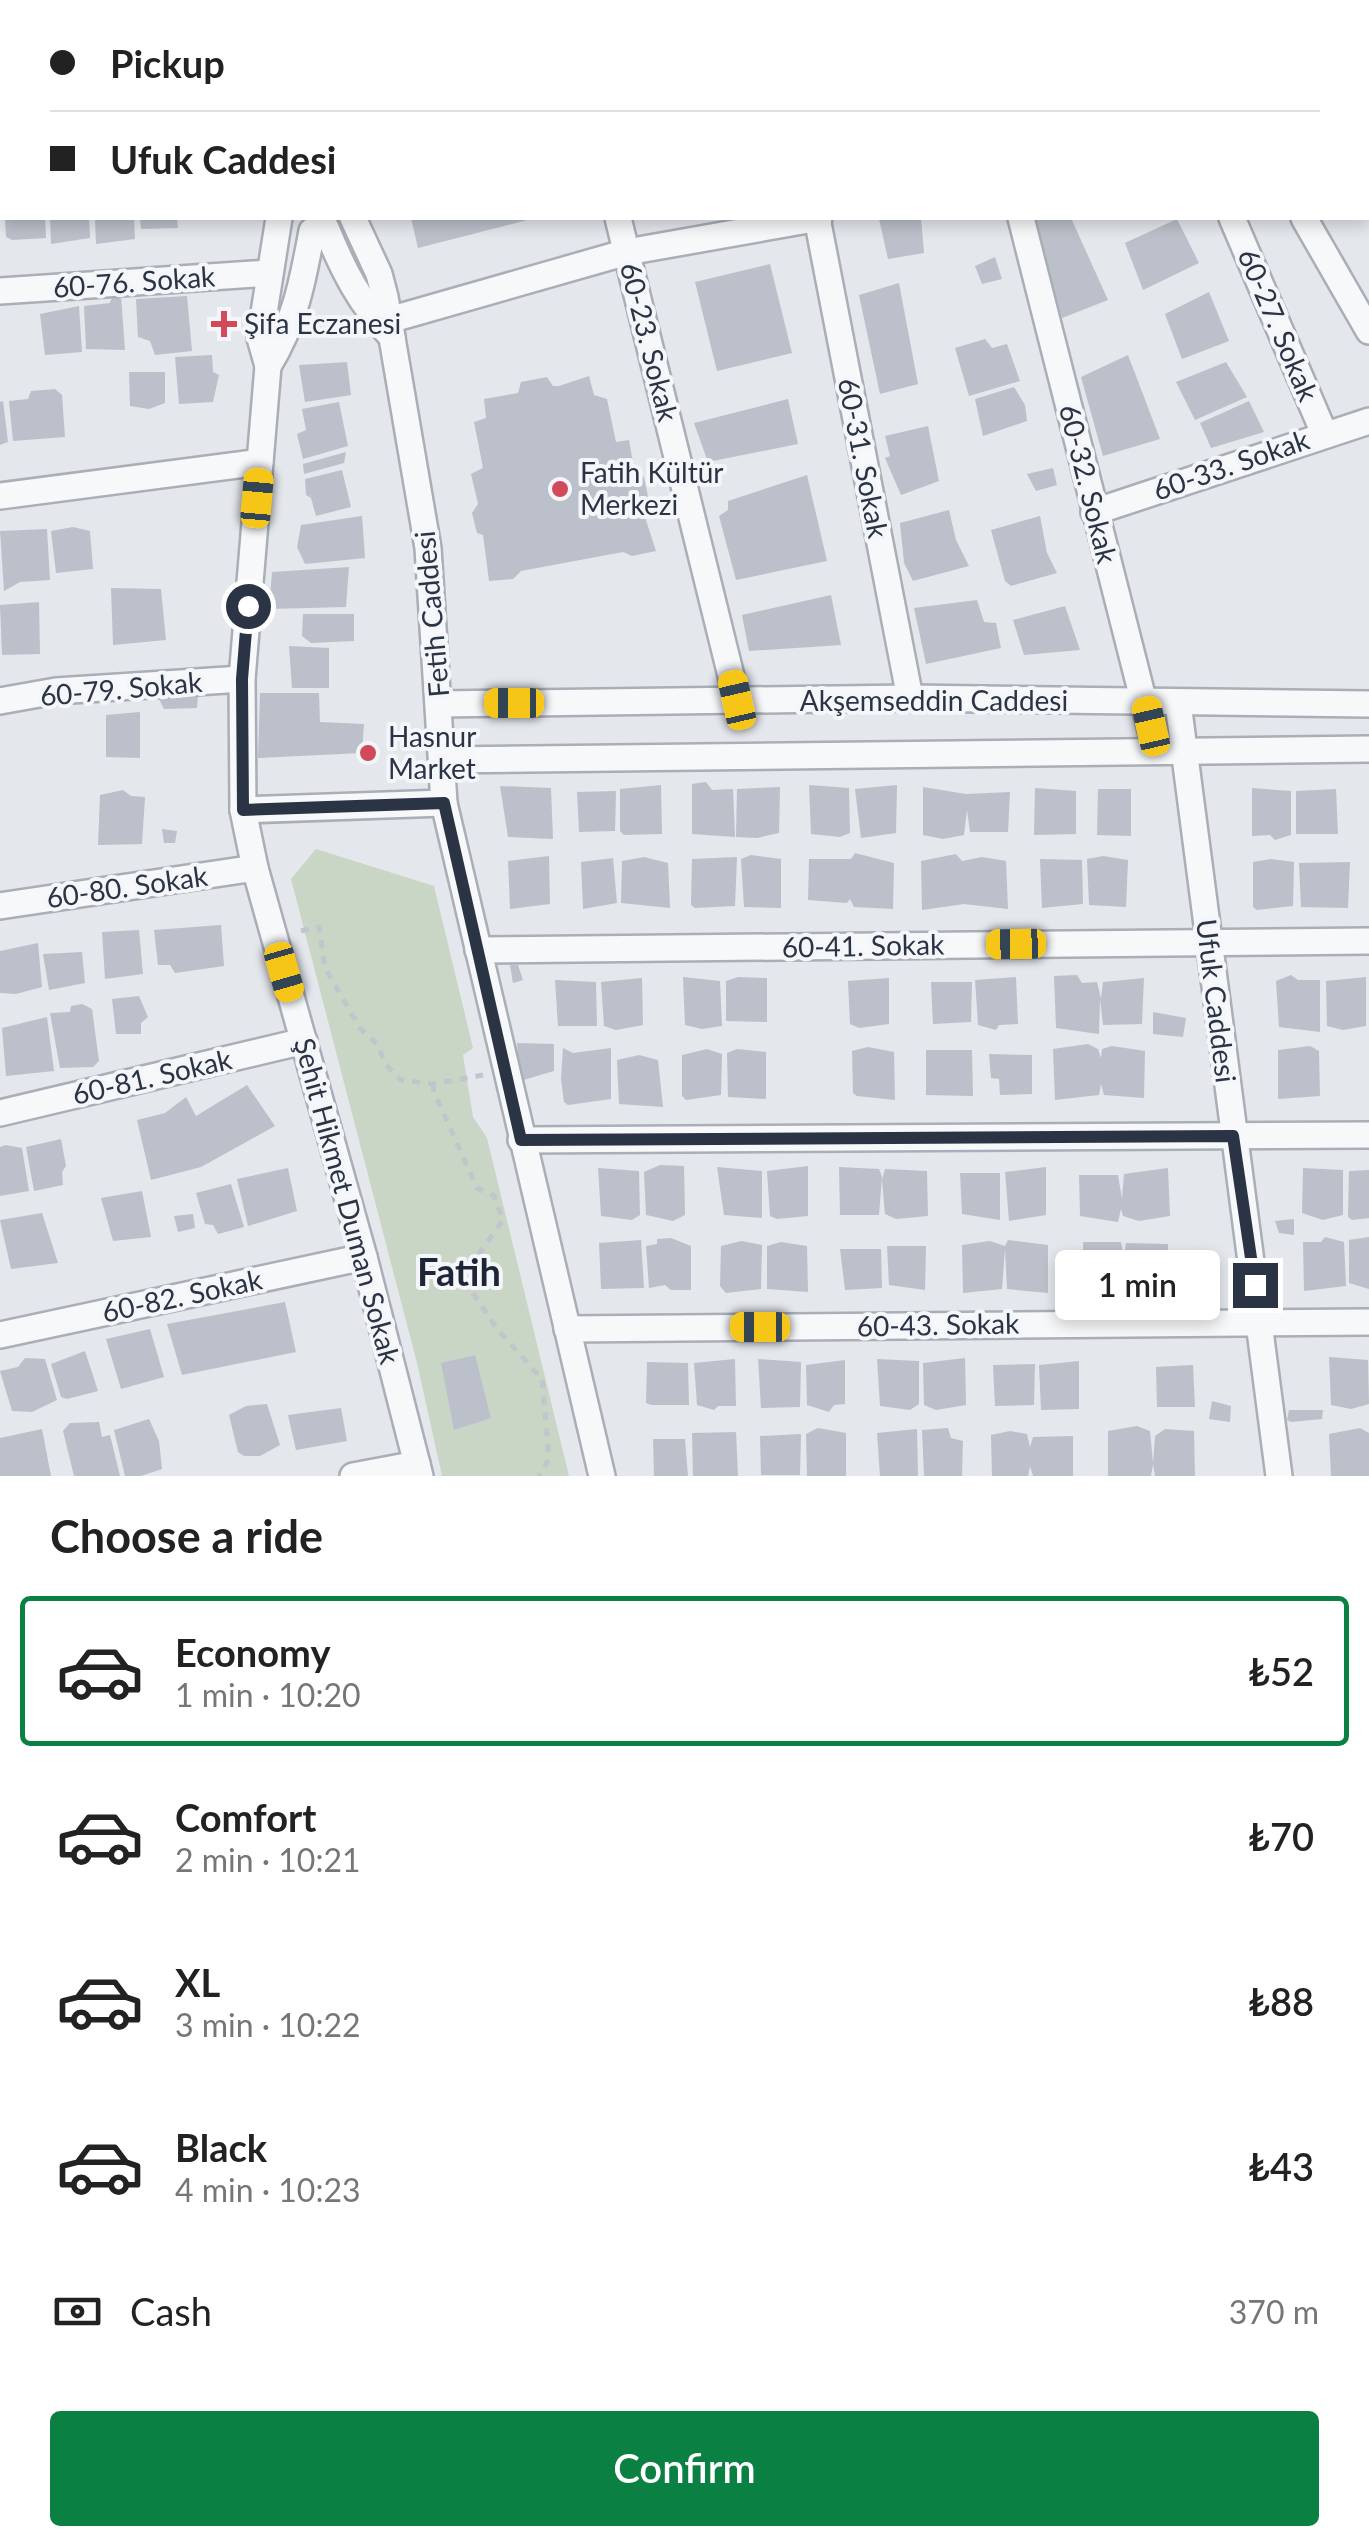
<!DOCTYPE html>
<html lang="en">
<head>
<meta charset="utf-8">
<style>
	:root { --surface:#fff; --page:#f6f6f6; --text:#222; --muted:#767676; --line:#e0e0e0; --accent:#0b8043 }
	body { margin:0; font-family:Lato,sans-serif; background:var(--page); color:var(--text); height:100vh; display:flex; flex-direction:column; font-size:38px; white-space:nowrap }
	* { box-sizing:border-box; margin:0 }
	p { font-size:32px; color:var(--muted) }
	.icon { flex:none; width:55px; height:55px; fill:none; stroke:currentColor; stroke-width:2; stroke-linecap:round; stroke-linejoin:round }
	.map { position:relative; height:1476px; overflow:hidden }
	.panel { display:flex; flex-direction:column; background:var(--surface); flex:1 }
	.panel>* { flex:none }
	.banner { position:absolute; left:0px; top:0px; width:1370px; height:220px; box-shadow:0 5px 15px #0003; display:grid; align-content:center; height:220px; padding:0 50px; background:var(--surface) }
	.end { position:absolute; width:45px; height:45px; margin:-22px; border:12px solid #2b3445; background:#fff; box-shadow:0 0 0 5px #fff }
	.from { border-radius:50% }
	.bubble { position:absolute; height:70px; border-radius:10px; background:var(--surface); box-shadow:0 5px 15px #0003; font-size:32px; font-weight:600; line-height:70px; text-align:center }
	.car { position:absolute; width:30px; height:60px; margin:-30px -15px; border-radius:12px; box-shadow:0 0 8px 2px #0007; background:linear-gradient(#f5c518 24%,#345 0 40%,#f5c518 0 76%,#345 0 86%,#f5c518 0) }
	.banner b { display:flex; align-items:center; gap:35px; height:95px; font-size:38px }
	.banner b+b { border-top:2px solid var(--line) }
	.banner i { width:25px; height:25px; background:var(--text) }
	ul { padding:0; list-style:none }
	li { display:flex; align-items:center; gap:30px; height:150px; margin:0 20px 15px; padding:0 30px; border:5px solid transparent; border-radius:10px }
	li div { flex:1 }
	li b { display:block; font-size:38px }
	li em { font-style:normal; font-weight:600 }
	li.current { border-color:var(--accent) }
	li>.icon { width:90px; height:90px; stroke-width:1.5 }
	h2 { padding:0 50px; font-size:45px; line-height:120px }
	.pay { display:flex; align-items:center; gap:25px; height:110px; padding:0 50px; font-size:38px }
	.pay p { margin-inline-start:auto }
	.primary-button { display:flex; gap:20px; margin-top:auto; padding:20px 50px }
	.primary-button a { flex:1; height:115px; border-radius:10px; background:var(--accent); color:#fff; font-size:40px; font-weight:600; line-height:115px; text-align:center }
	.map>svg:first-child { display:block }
	.built { fill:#d2d6de }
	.green { fill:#c9d6c5 }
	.building { fill:#bbc0ca }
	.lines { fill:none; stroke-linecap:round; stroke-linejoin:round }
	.minor-casing { stroke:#a9aeb7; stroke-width:30 }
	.path { stroke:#c2c5cb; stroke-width:5; stroke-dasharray:8 8; stroke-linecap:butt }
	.minor { stroke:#f7f8fa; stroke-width:25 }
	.route { stroke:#2b3445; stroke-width:12 }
	.poi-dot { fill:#d1495b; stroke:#f4f6f9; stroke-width:4 }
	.labels { text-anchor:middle; stroke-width:8; stroke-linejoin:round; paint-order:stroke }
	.street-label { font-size:28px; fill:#2b3445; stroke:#f4f6f9 }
	.poi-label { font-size:28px; fill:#2b3445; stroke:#f4f6f9; text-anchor:start }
	.district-label { font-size:38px; font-weight:bold; fill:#1d2536; stroke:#f4f6f9 }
</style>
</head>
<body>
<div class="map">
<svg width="1369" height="1476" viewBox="0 0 1369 1476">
	<rect width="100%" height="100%" fill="#e4e7ec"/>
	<path class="built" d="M578,0H857V2H579Z"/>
	<path class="green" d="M316,849L434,886L473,1048L463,1055L473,1117L487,1138L569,1476H442L417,1363L291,879Z"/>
	<g class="building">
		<path d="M5,218H45L46,238L12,240L6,237Z"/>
		<path d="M50,218H89L90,238L51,244Z"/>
		<path d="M95,218H134L135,239L96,244Z"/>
		<path d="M140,218H177L178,228L141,229Z"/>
		<path d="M411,218H530L531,219L418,248Z"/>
		<path d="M921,218L924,253L888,259L879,219Z"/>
		<path d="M1039,218H1071L1108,300L1062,318L1029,223Z"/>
		<path d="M1177,219L1199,263L1143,290L1125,243Z"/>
		<path d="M995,257L1002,279L982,284L975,266Z"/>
		<path d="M770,264L792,353L717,371L695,282Z"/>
		<path d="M899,283L918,384L880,394L859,295Z"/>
		<path d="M1209,292L1229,341L1182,359L1165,314Z"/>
		<path d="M121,296L125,350L86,349L84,306L110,303L112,297Z"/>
		<path d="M187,296L192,351L155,355L150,341L138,337L136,299Z"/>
		<path d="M79,306L82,352L45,355L40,314Z"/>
		<path d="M985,339L992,348L1007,344L1020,381L969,396L955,348Z"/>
		<path d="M212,355L213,372L219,375L213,402L179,404L175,357Z"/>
		<path d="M1128,355L1160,439L1103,456L1081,377Z"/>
		<path d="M347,362L351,395L305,402L299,365Z"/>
		<path d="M1226,362L1247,397L1195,420L1176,382Z"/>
		<path d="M129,372H165V403L149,409L130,406Z"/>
		<path d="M589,376L594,395L607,399L616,442L629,440L635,474L644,477L649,501L643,504L644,514L656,551L632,556L623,552L521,571L513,579L489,581L483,535L477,533L472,513L478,504L471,474L483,468L474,422L486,418L484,399L518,393L521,382L547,377L553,386H559Z"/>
		<path d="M1014,387L1025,405L1027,421L983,436L975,399Z"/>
		<path d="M55,389L62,395L65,437L13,441L9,401L28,399L31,391Z"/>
		<path d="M788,399L798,444L708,462L694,423Z"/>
		<path d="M3,401L8,442L0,445V402Z"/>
		<path d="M1249,401L1264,432L1211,448L1200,423Z"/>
		<path d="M339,402L348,446L303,459L297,434L306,430L302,409Z"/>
		<path d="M928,426L939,481L901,495L885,458L890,456L885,436Z"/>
		<path d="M346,452L344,463L304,474L303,464Z"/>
		<path d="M1053,468L1057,485L1036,491L1027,474Z"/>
		<path d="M342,470L351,507L316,516L311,498L306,495L305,479Z"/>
		<path d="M807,475L827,561L736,580L719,516L728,510V501Z"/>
		<path d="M949,510L956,540L969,566L913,581L904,563L900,523Z"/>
		<path d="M362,516L365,558L305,564L297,547L301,525Z"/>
		<path d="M1040,516L1047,553L1057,573L1011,586L1005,581L991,530Z"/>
		<path d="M73,527L90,531L93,569L56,573L51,531Z"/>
		<path d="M47,529L50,580L20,582L4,591L0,531Z"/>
		<path d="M349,567L346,607L269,609L272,572Z"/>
		<path d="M111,588L161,589L166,640L113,645Z"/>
		<path d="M831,595L841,645L749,651L742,615Z"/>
		<path d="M977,600L984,622L996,623L1001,648L926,664L914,608Z"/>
		<path d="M39,602L40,654L2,655L0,605Z"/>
		<path d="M1065,606L1080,650L1024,655L1013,620Z"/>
		<path d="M303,614H354V641L311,643L302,636Z"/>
		<path d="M289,646L329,648V688H292Z"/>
		<path d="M156,693L198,694L197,708L164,709Z"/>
		<path d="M260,693H319L320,722L364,724L362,753L258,758Z"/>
		<path d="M140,712V758L106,757V715Z"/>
		<path d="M706,782L712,790L733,789L735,837L692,834V784Z"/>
		<path d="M661,785L662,834L624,835L620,831V789Z"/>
		<path d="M809,785L849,788L850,833L840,837L811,834Z"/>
		<path d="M897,785L896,833L861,838L855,789Z"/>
		<path d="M500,786L551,788L553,839L508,837Z"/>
		<path d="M780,787L779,833L757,838L736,837L737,789Z"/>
		<path d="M923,787L966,794L1010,792L1008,832H970L967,810L964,835L943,839L923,835Z"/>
		<path d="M1035,788L1076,791V834L1034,835Z"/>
		<path d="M1252,788L1291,791V835L1275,840L1270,835L1252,836Z"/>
		<path d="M1098,789H1131V836L1097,835Z"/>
		<path d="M1336,789L1338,834H1296V791Z"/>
		<path d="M123,790L131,796L145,797L142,844L98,845L100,795Z"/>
		<path d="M616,791L615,831L579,832L577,792Z"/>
		<path d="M162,829L177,831L175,843H164Z"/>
		<path d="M855,853L894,863L893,909L854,907L850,899L847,903L808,900L809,859H851Z"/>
		<path d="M956,854L962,861L982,857L1006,861L1008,909L964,904L922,910L921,861Z"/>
		<path d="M751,855L781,859V908L744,907L741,859Z"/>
		<path d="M549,856L550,904L510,909L508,861Z"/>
		<path d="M1103,856L1128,860L1126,907L1089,905L1087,859Z"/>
		<path d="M644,857L668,863L670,908L621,903L622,861Z"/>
		<path d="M737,857L735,906L695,908L691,905L692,859Z"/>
		<path d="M613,858L617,903L583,909L581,862Z"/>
		<path d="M1040,859L1082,860L1083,904L1042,908Z"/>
		<path d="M1271,859L1294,862L1293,906L1257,910L1253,907V862Z"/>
		<path d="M1350,862L1348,908L1301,907L1299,863Z"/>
		<path d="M221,925L224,966L175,973L170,965H158L154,930Z"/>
		<path d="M139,930L143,974L105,979L102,932Z"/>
		<path d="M38,943L42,987L16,994L0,993V951Z"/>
		<path d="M82,952L85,983L49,990L43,954Z"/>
		<path d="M510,965H518L523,980L513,983Z"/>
		<path d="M1077,975L1082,983L1097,982L1101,999L1103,982L1144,978L1142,1024L1103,1025L1100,999L1099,1034L1056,1028L1054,976Z"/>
		<path d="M1291,975L1298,980H1320V1032L1279,1027L1276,981Z"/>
		<path d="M683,977L720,981L722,1026L702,1029L685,1025Z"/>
		<path d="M738,977L767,978V1022L726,1021V981Z"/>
		<path d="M1016,977L1018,1024L999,1025L996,1030L978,1025L975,980Z"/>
		<path d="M1366,977V1026L1343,1030L1327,1026L1326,981Z"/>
		<path d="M642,978L643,1025L616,1030L604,1026L601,982Z"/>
		<path d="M889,978V1024L859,1028L850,1024L848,981Z"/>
		<path d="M555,980L596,982L597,1026H558Z"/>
		<path d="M931,982H972L971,1022L933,1024Z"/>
		<path d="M139,996L148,1017L141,1023V1034H116L112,999Z"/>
		<path d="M82,1004L92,1009L99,1061L93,1067L60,1068L50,1013L70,1012L71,1006Z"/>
		<path d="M1153,1012L1186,1018L1183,1037L1153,1034Z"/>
		<path d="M47,1017L54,1071L6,1076L2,1028Z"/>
		<path d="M517,1043L554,1044V1071L520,1081Z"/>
		<path d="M1088,1044L1098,1049L1101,1058L1102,1049L1112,1046L1145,1051L1144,1098L1104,1095L1101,1084L1099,1095L1055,1100L1053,1049Z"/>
		<path d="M1310,1046L1319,1051L1320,1096L1278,1099V1050Z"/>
		<path d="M868,1047L894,1052L895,1100L857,1096L853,1093L852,1051Z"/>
		<path d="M563,1048L573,1053L611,1048V1099L568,1105L564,1102L561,1079Z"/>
		<path d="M707,1049L722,1054L721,1095L686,1100L682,1096V1055Z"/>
		<path d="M737,1049L766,1052V1099L728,1097L727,1053Z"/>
		<path d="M926,1050H972L973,1096L926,1095Z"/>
		<path d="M989,1054L1032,1055V1094L1000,1095L999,1079L991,1078Z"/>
		<path d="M639,1055L658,1060L663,1107L619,1104L617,1060Z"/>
		<path d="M247,1085L275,1126L201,1167L151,1180L137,1120L165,1113L186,1097L196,1116Z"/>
		<path d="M61,1139L66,1166L62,1172L63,1185L34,1191L26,1147Z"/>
		<path d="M6,1145L22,1148L29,1191L0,1196V1147Z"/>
		<path d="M660,1165L684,1166L685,1215L673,1221L646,1215L644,1172Z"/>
		<path d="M808,1166V1216L777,1219L770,1216L767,1171Z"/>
		<path d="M717,1167L762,1171V1218L724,1215Z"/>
		<path d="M839,1167L879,1169L882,1177L879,1215H840Z"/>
		<path d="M1046,1167V1215L1009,1221L1005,1172Z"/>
		<path d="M288,1168L297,1211L248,1226L237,1179Z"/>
		<path d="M598,1168L639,1171L640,1215L632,1220L601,1216Z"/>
		<path d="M1168,1168L1170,1216L1139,1221L1123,1216L1121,1209L1118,1222L1080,1216L1079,1175H1118L1122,1199L1124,1174Z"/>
		<path d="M1303,1168L1343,1170V1215L1323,1220L1302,1213Z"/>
		<path d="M885,1169L927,1171L928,1216L896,1219L885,1214L882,1180Z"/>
		<path d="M1369,1170V1218L1352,1220L1348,1217L1349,1171Z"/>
		<path d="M960,1173H1000V1220L962,1214Z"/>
		<path d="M231,1184L244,1227L218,1234L213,1225L205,1224L196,1193Z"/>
		<path d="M142,1191L151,1237L113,1241L101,1198Z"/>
		<path d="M42,1213L58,1263L11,1269L0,1220Z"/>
		<path d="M193,1214L195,1228L178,1232L174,1216Z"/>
		<path d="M1294,1219V1235L1279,1233L1275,1221Z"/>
		<path d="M1325,1237L1344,1242L1346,1286L1304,1291L1303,1242H1321Z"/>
		<path d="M1369,1237V1289L1349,1283V1240Z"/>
		<path d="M671,1238L691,1246V1290H671L665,1285L649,1288L646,1246L657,1244V1239Z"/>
		<path d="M641,1240L644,1288L601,1289L599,1243Z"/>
		<path d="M1008,1240L1048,1245V1293L1007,1289L1005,1249L1002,1289L963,1293L962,1245L990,1241L1005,1246Z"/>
		<path d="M742,1241L762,1245L761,1289L726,1293L720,1286L721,1246Z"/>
		<path d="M781,1242L807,1246L808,1292L767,1289V1246Z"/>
		<path d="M1083,1242H1121L1124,1259L1126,1243L1168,1244V1290L1125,1285L1124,1264L1123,1287L1102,1291L1084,1286Z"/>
		<path d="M887,1246H926L925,1290L889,1285Z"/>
		<path d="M840,1249H881L882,1288L845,1290Z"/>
		<path d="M285,1302L296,1352L182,1375L167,1324Z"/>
		<path d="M150,1329L164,1377L121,1389L106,1339Z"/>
		<path d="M85,1351L98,1391L67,1399L61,1397L51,1364Z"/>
		<path d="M475,1355L491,1418L454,1430L441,1363Z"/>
		<path d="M1329,1357L1368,1360L1369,1404L1351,1409L1331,1405Z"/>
		<path d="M25,1358L45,1359L57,1400L32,1412L12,1411L0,1371L18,1367Z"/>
		<path d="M965,1358L966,1405L936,1410L924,1405L923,1363Z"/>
		<path d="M735,1359L736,1406H718L714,1410L697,1405L694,1363Z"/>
		<path d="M758,1359L801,1362L800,1407L761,1408Z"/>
		<path d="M877,1359L919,1361V1404L910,1410L880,1406Z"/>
		<path d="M845,1360V1404L834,1405L829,1412L807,1405L806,1365Z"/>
		<path d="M1079,1361V1409L1041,1410L1039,1365Z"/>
		<path d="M647,1362L688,1363L689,1405H651L646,1403Z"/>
		<path d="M1035,1364L1034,1405L995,1406L993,1365Z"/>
		<path d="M1193,1365L1195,1407H1157L1156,1367Z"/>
		<path d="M1212,1401L1231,1406L1230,1422L1209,1419Z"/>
		<path d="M267,1404L280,1445L260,1456H244L238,1452L229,1415L246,1406Z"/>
		<path d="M341,1408L347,1441L296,1450L288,1415Z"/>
		<path d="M1289,1410H1323L1322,1419L1291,1422L1287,1420Z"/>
		<path d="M149,1419L159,1441L162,1469L141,1476H125L114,1430Z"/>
		<path d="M99,1422L102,1437L110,1435L120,1476H74L63,1431L70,1423Z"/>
		<path d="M1137,1426L1150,1431L1153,1463L1155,1436L1165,1429L1194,1431L1195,1476H1155L1153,1464L1151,1476H1108V1431Z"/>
		<path d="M818,1428L846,1433V1476H807L806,1434Z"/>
		<path d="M948,1428L951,1438L963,1441L962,1476H924L922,1430Z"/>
		<path d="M1360,1428L1369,1433V1476H1331L1329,1434Z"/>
		<path d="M42,1429L51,1476H0V1438Z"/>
		<path d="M917,1429L918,1476H880L877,1433Z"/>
		<path d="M1010,1431L1027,1434L1030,1447L1033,1437L1073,1436V1476H1033L1030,1466L1028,1476H992L991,1435Z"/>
		<path d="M736,1432L738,1476H693L692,1433Z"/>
		<path d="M801,1434L800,1475H761L760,1436Z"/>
		<path d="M653,1439H685L688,1476H654Z"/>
	</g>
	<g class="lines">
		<g class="minor-casing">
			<g id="minor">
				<path d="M278,0V2"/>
				<path d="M314,0V2"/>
				<path d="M562,0L563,2"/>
				<path d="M874,0V2"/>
				<path d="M1124,0L1126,2"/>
				<path d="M0,118H2"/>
				<path d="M1368,156L1369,155"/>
				<path d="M279,218L260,338L268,366L242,679L243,810L255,868L364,1257L420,1476"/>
				<path d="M353,218L379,274L385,297L428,548L444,803L602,1476"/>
				<path d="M618,218L737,700"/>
				<path d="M817,218L910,698"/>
				<path d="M1021,218L1156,750"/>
				<path d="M1232,218L1324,433"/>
				<path d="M1304,218L1369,331"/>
				<path d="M326,228C343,270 360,304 392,337"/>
				<path d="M0,291L269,273"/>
				<path d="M389,320L627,252L819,218"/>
				<path d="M268,366C295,323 303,280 312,231"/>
				<path d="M0,496L260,462"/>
				<path d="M1094,512L1369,421"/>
				<path d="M0,701L56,691L242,679"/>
				<path d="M1178,703L1279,1476"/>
				<path d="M440,704L910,698L1369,704"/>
				<path d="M442,760L1369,749"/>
				<path d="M243,810L444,803"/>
				<path d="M0,906L255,868"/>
				<path d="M478,950L1369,941"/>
				<path d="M0,1113L304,1041"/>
				<path d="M521,1140L1369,1135"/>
				<path d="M567,1329L1369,1322"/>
				<path d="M0,1335L364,1257"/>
				<path d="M353,1476L417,1464"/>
			</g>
		</g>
		<g class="path">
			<path d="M301,931L319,927L325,968L360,1028L377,1044L386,1065L401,1080L433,1084L483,1075"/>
			<path d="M433,1084L434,1092L477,1188L494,1196L503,1220L474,1261L473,1293L497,1329L542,1379L549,1459L539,1476"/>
		</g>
		<use href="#minor" class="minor"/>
	</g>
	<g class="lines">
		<path class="route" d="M248,606L242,679L243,810L444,803L521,1140L1233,1136L1255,1285"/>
	</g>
	<g class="poi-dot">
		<path d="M219 309h10v10h10v10h-10v10h-10v-10h-10v-10h10z"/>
		<circle cx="560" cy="489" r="10"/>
		<circle cx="368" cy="753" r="10"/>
	</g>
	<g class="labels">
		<g class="street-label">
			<text transform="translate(134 282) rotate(-4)" y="10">60-76. Sokak</text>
			<text transform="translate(1278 325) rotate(67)" y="10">60-27. Sokak</text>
			<text transform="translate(649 342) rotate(76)" y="10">60-23. Sokak</text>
			<text transform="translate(863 458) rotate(79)" y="10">60-31. Sokak</text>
			<text transform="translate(1231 465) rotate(-19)" y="10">60-33. Sokak</text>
			<text transform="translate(1088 484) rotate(76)" y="10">60-32. Sokak</text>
			<text transform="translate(432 614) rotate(-95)" y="10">Fetih Caddesi</text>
			<text transform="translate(121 689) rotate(-5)" y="10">60-79. Sokak</text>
			<text x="934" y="711">Akşemseddin Caddesi</text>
			<text transform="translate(127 887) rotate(-8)" y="10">60-80. Sokak</text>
			<text transform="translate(863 946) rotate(-1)" y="10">60-41. Sokak</text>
			<text transform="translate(1216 1001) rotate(83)" y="10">Ufuk Caddesi</text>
			<text transform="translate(152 1077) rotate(-13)" y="10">60-81. Sokak</text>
			<text transform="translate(347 1201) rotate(75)" y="10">Şehit Hikmet Duman Sokak</text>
			<text transform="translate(182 1296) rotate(-12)" y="10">60-82. Sokak</text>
			<text transform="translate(938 1325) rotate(-1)" y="10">60-43. Sokak</text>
		</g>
		<g class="poi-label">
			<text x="244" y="334">Şifa Eczanesi</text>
			<text x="580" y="483">Fatih Kültür<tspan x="580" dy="32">Merkezi</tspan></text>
			<text x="388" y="747">Hasnur<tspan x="388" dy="32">Market</tspan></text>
		</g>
		<g class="district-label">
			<text x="459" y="1286">Fatih</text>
		</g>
	</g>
</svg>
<i class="end from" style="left:248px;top:606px"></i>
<i class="end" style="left:1255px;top:1285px"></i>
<div class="bubble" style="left:1055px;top:1250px;width:165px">1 min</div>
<i class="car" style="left:257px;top:498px;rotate:5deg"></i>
<i class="car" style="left:737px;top:700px;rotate:347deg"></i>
<i class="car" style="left:514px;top:703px;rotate:270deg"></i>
<i class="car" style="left:1151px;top:726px;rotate:347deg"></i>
<i class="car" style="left:1016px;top:944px;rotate:269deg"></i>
<i class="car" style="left:284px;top:972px;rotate:164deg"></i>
<i class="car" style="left:760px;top:1327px;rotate:270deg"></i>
<div class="banner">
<b><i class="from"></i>Pickup</b>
<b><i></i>Ufuk Caddesi</b>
</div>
</div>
<section class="panel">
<h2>Choose a ride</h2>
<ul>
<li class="current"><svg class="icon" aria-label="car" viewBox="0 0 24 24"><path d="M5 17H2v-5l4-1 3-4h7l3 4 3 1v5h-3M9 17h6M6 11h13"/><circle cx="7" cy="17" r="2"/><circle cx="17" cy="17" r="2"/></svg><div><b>Economy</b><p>1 min · 10:20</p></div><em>₺52</em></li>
<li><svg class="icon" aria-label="car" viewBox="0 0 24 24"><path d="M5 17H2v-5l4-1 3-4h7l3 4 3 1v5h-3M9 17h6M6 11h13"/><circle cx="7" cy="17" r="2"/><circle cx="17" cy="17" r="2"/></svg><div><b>Comfort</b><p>2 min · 10:21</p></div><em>₺70</em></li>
<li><svg class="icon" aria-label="car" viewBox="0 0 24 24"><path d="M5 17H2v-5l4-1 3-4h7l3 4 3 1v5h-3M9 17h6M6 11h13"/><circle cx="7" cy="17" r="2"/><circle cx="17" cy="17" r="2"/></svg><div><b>XL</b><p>3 min · 10:22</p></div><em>₺88</em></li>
<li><svg class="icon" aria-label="car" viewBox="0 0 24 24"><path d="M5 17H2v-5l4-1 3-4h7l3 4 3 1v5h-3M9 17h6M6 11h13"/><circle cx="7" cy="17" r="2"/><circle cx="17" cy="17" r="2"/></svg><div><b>Black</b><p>4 min · 10:23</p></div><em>₺43</em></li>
</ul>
<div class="pay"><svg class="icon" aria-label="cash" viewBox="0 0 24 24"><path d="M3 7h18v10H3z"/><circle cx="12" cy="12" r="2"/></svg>Cash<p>370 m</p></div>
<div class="primary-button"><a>Confirm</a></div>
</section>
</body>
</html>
